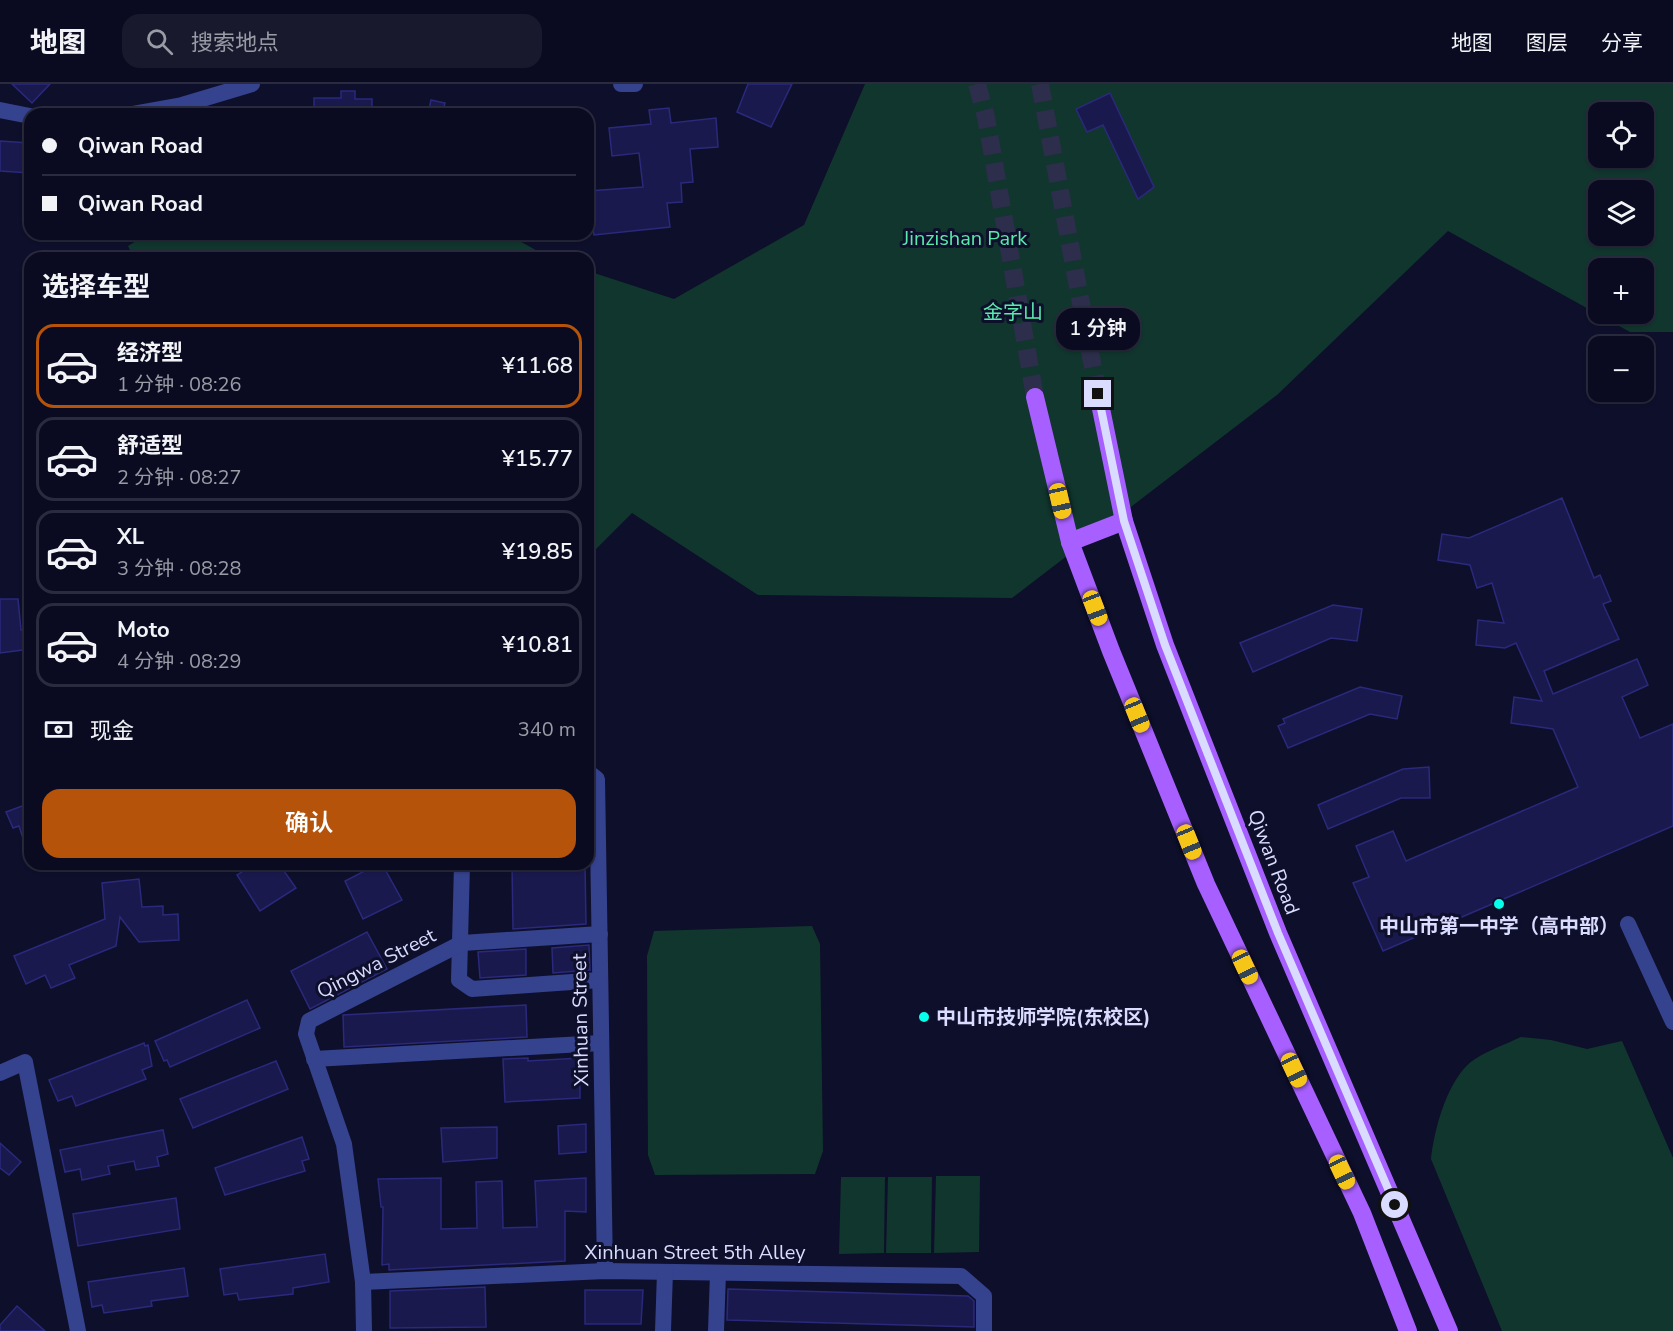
<!DOCTYPE html>
<html lang="zh">
<head>
<meta charset="utf-8">
<style>
	:root { --surface:#0a0b20; --page:#18192d; --text:#f1f3f6; --muted:#999ba5; --line:#2a2b3e; --accent:#b45309 }
	body { margin:0; font-family:"Nunito Sans","Noto Sans SC",sans-serif; background:var(--page); color:var(--text); height:100vh; display:flex; flex-direction:column; font-size:22px; white-space:nowrap }
	* { box-sizing:border-box; margin:0 }
	p { font-size:20px; color:var(--muted) }
	.icon { flex:none; width:33px; height:33px; fill:none; stroke:currentColor; stroke-width:2; stroke-linecap:round; stroke-linejoin:round }
	.map { position:relative; flex:1; overflow:hidden }
	.drawer { position:absolute; left:24px; top:168px; width:570px; height:618px; display:flex; flex-direction:column; background:var(--surface); border-radius:18px; box-shadow:0 2px 4px #0004,0 0 0 2px var(--line) }
	.drawer>* { flex:none }
	.hud { position:absolute; left:24px; top:24px; width:570px; height:132px; border-radius:18px; box-shadow:0 2px 4px #0004,0 0 0 2px var(--line); display:grid; align-content:center; height:132px; padding:0 18px; background:var(--surface) }
	.buttons { position:absolute; left:1588px; top:18px; display:grid; gap:12px }
	.buttons a { display:grid; place-items:center; width:66px; height:66px; border-radius:12px; background:var(--surface); box-shadow:0 2px 4px #0004,0 0 0 2px var(--line); font-size:30px }
	.end { position:absolute; width:27px; height:27px; margin:-14px; border:8px solid #d9dbff; background:#111; box-shadow:0 0 0 3px #111 }
	.from { border-radius:50% }
	.bubble { position:absolute; height:42px; border-radius:18px; background:var(--surface); box-shadow:0 2px 4px #0004,0 0 0 2px var(--line); font-size:20px; font-weight:600; line-height:42px; text-align:center }
	.car { position:absolute; width:18px; height:36px; margin:-18px -9px; border-radius:8px; box-shadow:0 0 4px 2px #0007; background:linear-gradient(#f5c518 24%,#345 0 40%,#f5c518 0 76%,#345 0 86%,#f5c518 0) }
	.hud b { display:flex; align-items:center; gap:21px; height:57px; font-size:22px }
	.hud b+b { border-top:2px solid var(--line) }
	.hud i { width:15px; height:15px; background:var(--text) }
	ul { padding:0; list-style:none }
	li { display:flex; align-items:center; gap:18px; height:84px; margin:0 12px 9px; padding:0 6px; border:3px solid var(--line); border-radius:18px }
	li div { flex:1 }
	li b { display:block; font-size:22px }
	li em { font-style:normal; font-weight:600 }
	li.on { border-color:var(--accent) }
	li>.icon { width:54px; height:54px; stroke-width:1.5 }
	h2 { padding:0 18px; font-size:27px; line-height:72px }
	.pay { display:flex; align-items:center; gap:15px; height:66px; padding:0 18px; font-size:22px }
	.pay p { margin-inline-start:auto }
	.primary-button { display:flex; gap:12px; margin-top:auto; padding:12px 18px }
	.primary-button a { flex:1; height:69px; border-radius:18px; background:var(--accent); color:#fff; font-size:24px; font-weight:600; line-height:69px; text-align:center }
	header { display:flex; align-items:center; gap:36px; box-sizing:border-box; height:84px; padding:0 30px; background:var(--surface); border-bottom:2px solid var(--line) }
	header strong { font-size:28px }
	nav { display:flex; gap:33px; margin-inline-start:auto; font-size:21px }
	.search { width:420px; height:54px; background:var(--page); display:flex; align-items:center; gap:15px; box-sizing:border-box; padding:0 21px; border-radius:18px; color:var(--muted); font-size:22px }
	.map>svg:first-child { display:block }
	.green { fill:#11362e; fill-rule:evenodd }
	.building { fill:#1a194e; stroke:#2a297c; stroke-width:1.5 }
	.lines { fill:none; stroke-linecap:round; stroke-linejoin:round }
	.major-tunnel { stroke:#2c2e4b; stroke-width:18; stroke-dasharray:18 9; stroke-linecap:butt }
	.minor { stroke:#35428e; stroke-width:16 }
	.major { stroke:#a760ff; stroke-width:18 }
	.route { stroke:#d9dbff; stroke-width:8 }
	.poi-dot { fill:#05ffeb; stroke:#0e0f2b; stroke-width:2 }
	.labels { text-anchor:middle; stroke-width:6; stroke-linejoin:round; paint-order:stroke }
	.park-label { font-size:20px; fill:#59ebac; stroke:#0e0f2b }
	.street-label { font-size:20px; fill:#d9dbff; stroke:#0e0f2b }
	.poi-label { font-size:20px; font-weight:bold; fill:#d9dbff; stroke:#0e0f2b }
</style>
</head>
<body>
<header>
<strong>地图</strong>
<div class="search"><svg class="icon" aria-label="search" viewBox="0 0 24 24"><circle cx="10" cy="10" r="6"/><path d="M15 15l6 6"/></svg>搜索地点</div>
<nav><a>地图</a><a>图层</a><a>分享</a></nav>
</header>
<div class="map">
<svg width="1673" height="1247" viewBox="0 0 1673 1247">
	<rect width="100%" height="100%" fill="#0e0f2b"/>
	<g class="green">
		<path d="M865,0H1673V248H1630L1448,147L1277,311L1012,514L758,511L632,429L588,473V187L674,215L804,141ZM1599,28H1644V74H1599ZM1599,106H1644V152H1599ZM1599,184H1644V230H1599Z"/>
		<path d="M147,150H507L550,174H134L128,162Z"/>
		<path d="M812,842L820,860L823,1067L815,1090L655,1091L648,1071L647,872L654,847Z"/>
		<path d="M1521,953L1551,956L1587,965L1622,957L1673,1074V1247H1502L1431,1075C1434,1046 1448,992 1475,975C1489,966 1506,960 1521,953Z"/>
		<path d="M936,1092H980L979,1168L934,1169Z"/>
		<path d="M841,1093H885L884,1169L839,1170Z"/>
		<path d="M888,1093H932L931,1169H886Z"/>
	</g>
	<g class="building">
		<path d="M12,0H50L32,19Z"/>
		<path d="M748,0H792L771,43L737,28Z"/>
		<path d="M341,7H355V15H372V30H314V14H341Z"/>
		<path d="M1110,9L1154,103L1138,115L1103,41L1087,48L1076,25Z"/>
		<path d="M431,16L445,19L442,30H428Z"/>
		<path d="M669,24L671,39L716,34L718,63L690,65L693,98L681,99L682,118L667,119L670,143L594,151L588,107L643,103L639,69L612,72L609,44L651,40L649,26Z"/>
		<path d="M0,57L30,59V89L0,87Z"/>
		<path d="M1562,414L1594,494L1600,491L1611,517L1603,520L1619,555L1544,587L1553,610L1637,575L1648,601L1622,613L1640,654L1673,640V742L1383,867L1353,799L1369,793L1356,762L1393,747L1406,777L1578,703L1553,645L1511,639L1514,613L1542,617L1516,559L1505,564L1476,561L1478,536L1504,539L1492,499L1477,504L1470,481L1438,476L1442,450L1469,454Z"/>
		<path d="M0,515H18L21,546L30,545V565L0,569Z"/>
		<path d="M1333,521L1362,525L1357,557L1331,554L1253,588L1240,559Z"/>
		<path d="M1360,603L1402,612L1397,635L1370,630L1288,664L1278,642L1285,639L1283,635Z"/>
		<path d="M1429,683L1430,714H1401L1328,745L1318,721L1403,685Z"/>
		<path d="M30,719V767H27L19,742L13,744L6,728Z"/>
		<path d="M254,780H279L296,804L260,827L237,791Z"/>
		<path d="M378,780H382L402,816L363,835L345,797Z"/>
		<path d="M512,780H585L586,840L513,845Z"/>
		<path d="M139,795L142,823L163,822V831L178,830L179,856L139,858L120,833L116,862L69,881L75,894L51,904L45,891L26,900L14,872L105,835L102,799Z"/>
		<path d="M367,848L387,885L310,925L291,887Z"/>
		<path d="M589,861L590,886L553,889L552,864Z"/>
		<path d="M526,865V891L480,894L478,868Z"/>
		<path d="M247,916L260,944L170,983L167,976L164,977L155,957Z"/>
		<path d="M526,921L527,953L344,963L343,931Z"/>
		<path d="M144,959L145,962L148,961L152,982L142,986L146,995L76,1022L72,1012L58,1017L49,996Z"/>
		<path d="M528,974V977L580,974V1014L505,1018L503,975Z"/>
		<path d="M276,977L288,1005L193,1044L180,1015Z"/>
		<path d="M586,1040V1068L559,1070L558,1042Z"/>
		<path d="M497,1043V1074L443,1078L441,1044Z"/>
		<path d="M163,1046L168,1070L157,1073L159,1082L136,1086L134,1077L108,1082L110,1090L82,1096L80,1085L65,1088L60,1066Z"/>
		<path d="M302,1053L309,1075L302,1077L305,1087L225,1111L215,1084Z"/>
		<path d="M0,1059L21,1078L9,1091L0,1084Z"/>
		<path d="M441,1094V1145L477,1144L476,1098L502,1097L503,1144L537,1143L535,1097L586,1094V1128L565,1127V1177L389,1186V1180L382,1181L383,1123H381L378,1095Z"/>
		<path d="M176,1114L180,1145L78,1162L73,1130Z"/>
		<path d="M325,1170L329,1198L293,1204V1210L239,1216L237,1209L224,1211L220,1185Z"/>
		<path d="M184,1184L188,1212L151,1217L152,1222L104,1229L102,1221L92,1223L88,1198Z"/>
		<path d="M485,1203L486,1243L390,1244V1207Z"/>
		<path d="M728,1205L968,1212L974,1217V1243L727,1236Z"/>
		<path d="M585,1206H643L641,1240H585Z"/>
		<path d="M17,1222L45,1247H0V1241Z"/>
	</g>
	<g class="lines">
		<g class="major-tunnel">
			<path d="M977,0L986,33L1035,313"/>
			<path d="M1040,0L1098,310"/>
		</g>
		<g class="minor">
			<path d="M621,0H635"/>
			<path d="M0,26L30,32"/>
			<path d="M132,30L182,21L252,0"/>
			<path d="M588,688L597,695L605,1187"/>
			<path d="M462,780L459,896L472,905L600,896"/>
			<path d="M1628,840L1673,938"/>
			<path d="M314,975L601,959"/>
			<path d="M0,989L25,978L78,1247"/>
			<path d="M363,1198L605,1187L961,1192L984,1212V1247"/>
			<path d="M364,1247L363,1198L344,1060L306,950L309,937L462,859L600,850"/>
			<path d="M663,1247L665,1188"/>
			<path d="M716,1247L718,1189"/>
		</g>
		<g class="major">
			<path d="M1098,310L1124,437L1165,561L1278,849L1449,1247"/>
			<path d="M1035,313L1070,458L1111,567L1206,800L1362,1129L1408,1247"/>
			<path d="M1070,458L1124,437"/>
		</g>
	</g>
	<g class="lines">
		<path class="route" d="M1098,310L1124,437L1165,561L1278,849L1395,1121"/>
	</g>
	<g class="poi-dot">
		<circle cx="1499" cy="820" r="6"/>
		<circle cx="924" cy="933" r="6"/>
	</g>
	<g class="labels">
		<g class="park-label">
			<text x="965" y="161">Jinzishan Park</text>
			<text x="1013" y="235">金字山</text>
		</g>
		<g class="street-label">
			<text transform="translate(1274 778) rotate(69)" y="7">Qiwan Road</text>
			<text transform="translate(376 879) rotate(-27)" y="7">Qingwa Street</text>
			<text transform="translate(580 936) rotate(-91)" y="7">Xinhuan Street</text>
			<text x="695" y="1175">Xinhuan Street 5th Alley</text>
		</g>
		<g class="poi-label">
			<text x="1499" y="849">中山市第一中学（高中部）</text>
			<text x="936" y="940" text-anchor="start">中山市技师学院(东校区)</text>
		</g>
	</g>
</svg>
<div class="buttons">
<a><svg class="icon" aria-label="locate" viewBox="0 0 24 24"><circle cx="12" cy="12" r="6"/><path d="M12 2v4M12 18v4M2 12h4M18 12h4"/></svg></a>
<a><svg class="icon" aria-label="layers" viewBox="0 0 24 24"><path d="M12 4l9 5-9 5-9-5zM3 14l9 5 9-5"/></svg></a>
<a>+</a>
<a>−</a>
</div>
<i class="end from" style="left:1395px;top:1121px"></i>
<i class="end" style="left:1098px;top:310px"></i>
<div class="bubble" style="left:1056px;top:224px;width:84px">1 分钟</div>
<i class="car" style="left:1060px;top:417px;rotate:167deg"></i>
<i class="car" style="left:1095px;top:524px;rotate:159deg"></i>
<i class="car" style="left:1137px;top:631px;rotate:158deg"></i>
<i class="car" style="left:1189px;top:758px;rotate:158deg"></i>
<i class="car" style="left:1245px;top:883px;rotate:155deg"></i>
<i class="car" style="left:1294px;top:986px;rotate:155deg"></i>
<i class="car" style="left:1342px;top:1088px;rotate:155deg"></i>
<div class="hud">
<b><i class="from"></i>Qiwan Road</b>
<b><i></i>Qiwan Road</b>
</div>
<section class="drawer">
<h2>选择车型</h2>
<ul>
<li class="on"><svg class="icon" aria-label="car" viewBox="0 0 24 24"><path d="M5 17H2v-5l4-1 3-4h7l3 4 3 1v5h-3M9 17h6M6 11h13"/><circle cx="7" cy="17" r="2"/><circle cx="17" cy="17" r="2"/></svg><div><b>经济型</b><p>1 分钟 · 08:26</p></div><em>¥11.68</em></li>
<li><svg class="icon" aria-label="car" viewBox="0 0 24 24"><path d="M5 17H2v-5l4-1 3-4h7l3 4 3 1v5h-3M9 17h6M6 11h13"/><circle cx="7" cy="17" r="2"/><circle cx="17" cy="17" r="2"/></svg><div><b>舒适型</b><p>2 分钟 · 08:27</p></div><em>¥15.77</em></li>
<li><svg class="icon" aria-label="car" viewBox="0 0 24 24"><path d="M5 17H2v-5l4-1 3-4h7l3 4 3 1v5h-3M9 17h6M6 11h13"/><circle cx="7" cy="17" r="2"/><circle cx="17" cy="17" r="2"/></svg><div><b>XL</b><p>3 分钟 · 08:28</p></div><em>¥19.85</em></li>
<li><svg class="icon" aria-label="car" viewBox="0 0 24 24"><path d="M5 17H2v-5l4-1 3-4h7l3 4 3 1v5h-3M9 17h6M6 11h13"/><circle cx="7" cy="17" r="2"/><circle cx="17" cy="17" r="2"/></svg><div><b>Moto</b><p>4 分钟 · 08:29</p></div><em>¥10.81</em></li>
</ul>
<div class="pay"><svg class="icon" aria-label="cash" viewBox="0 0 24 24"><path d="M3 7h18v10H3z"/><circle cx="12" cy="12" r="2"/></svg>现金<p>340 m</p></div>
<div class="primary-button"><a>确认</a></div>
</section>
</div>
</body>
</html>
